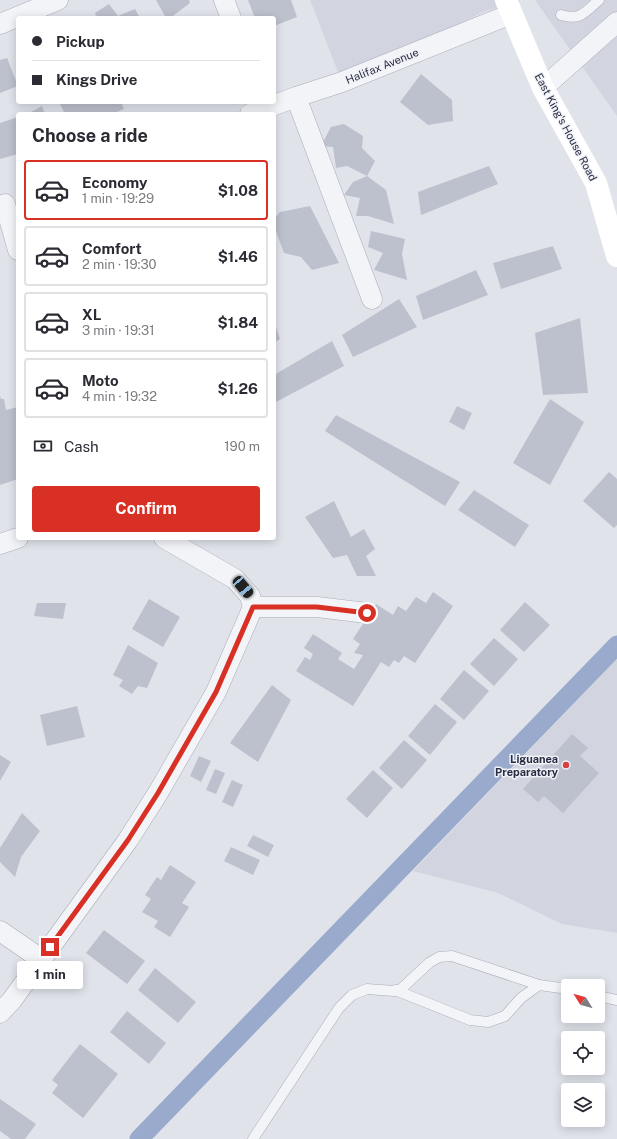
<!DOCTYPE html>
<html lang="en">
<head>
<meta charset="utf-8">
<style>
	:root { --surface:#fff; --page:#f7f7f7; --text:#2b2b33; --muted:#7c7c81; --line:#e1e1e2; --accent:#d93025 }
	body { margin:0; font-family:"Public Sans",sans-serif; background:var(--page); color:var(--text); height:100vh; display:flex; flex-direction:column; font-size:15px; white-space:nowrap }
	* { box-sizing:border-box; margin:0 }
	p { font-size:13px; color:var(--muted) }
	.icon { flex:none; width:22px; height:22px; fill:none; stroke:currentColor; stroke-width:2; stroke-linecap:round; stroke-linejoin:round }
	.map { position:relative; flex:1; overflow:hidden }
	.side { position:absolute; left:16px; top:112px; width:260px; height:428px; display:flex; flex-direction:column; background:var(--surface); border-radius:4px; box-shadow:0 2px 10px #0003 }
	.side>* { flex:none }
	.hud { position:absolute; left:16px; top:16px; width:260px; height:88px; border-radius:4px; box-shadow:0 2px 10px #0003; display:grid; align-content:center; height:88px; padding:0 16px; background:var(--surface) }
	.needle { width:26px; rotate:307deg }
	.fabs { position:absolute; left:561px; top:979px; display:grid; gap:8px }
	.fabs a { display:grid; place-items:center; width:44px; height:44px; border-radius:4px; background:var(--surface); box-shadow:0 2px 10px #0003; font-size:20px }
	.end { position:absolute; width:18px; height:18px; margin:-9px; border:5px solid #d93025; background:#fff; box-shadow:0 0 0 2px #fff }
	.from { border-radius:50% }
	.bubble { position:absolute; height:28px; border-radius:4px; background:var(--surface); box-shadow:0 2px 10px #0003; font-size:13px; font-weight:700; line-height:28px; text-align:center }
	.car { position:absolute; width:12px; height:24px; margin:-12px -6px; border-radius:5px; box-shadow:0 0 3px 1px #0007; background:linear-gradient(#222 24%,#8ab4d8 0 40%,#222 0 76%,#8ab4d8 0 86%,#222 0) }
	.hud b { display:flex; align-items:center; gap:14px; height:38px; font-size:15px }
	.hud b+b { border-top:1px solid var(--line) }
	.hud i { width:10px; height:10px; background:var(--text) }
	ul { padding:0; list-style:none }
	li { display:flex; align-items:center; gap:12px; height:60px; margin:0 8px 6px; padding:0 8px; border:2px solid var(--line); border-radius:4px }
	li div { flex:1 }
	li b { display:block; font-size:15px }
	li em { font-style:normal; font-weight:700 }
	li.selected { border-color:var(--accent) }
	li>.icon { width:36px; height:36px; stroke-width:1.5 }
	h2 { padding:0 16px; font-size:18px; line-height:48px }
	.pay { display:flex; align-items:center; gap:10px; height:44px; padding:0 16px; font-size:15px }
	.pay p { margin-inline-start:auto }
	.primary-button { display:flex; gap:8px; margin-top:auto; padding:8px 16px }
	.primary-button a { flex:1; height:46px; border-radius:4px; background:var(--accent); color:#fff; font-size:16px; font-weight:700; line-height:46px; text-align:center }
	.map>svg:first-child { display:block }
	.built { fill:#d2d5df }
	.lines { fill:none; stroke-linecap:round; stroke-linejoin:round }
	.canal { stroke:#9ac; stroke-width:19 }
	.building { fill:#bdc1cd }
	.service-casing { stroke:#a9acb8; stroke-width:11 }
	.minor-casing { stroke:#a9acb8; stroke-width:21 }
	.service { stroke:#f3f4f8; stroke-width:10 }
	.minor { stroke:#f3f4f8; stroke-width:20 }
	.secondary { stroke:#fff; stroke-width:22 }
	.route { stroke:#d93025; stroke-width:5 }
	.poi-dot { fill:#d53f3f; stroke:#f0f2f7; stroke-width:1.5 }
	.labels { text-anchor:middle; stroke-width:3; stroke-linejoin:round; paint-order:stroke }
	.street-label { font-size:11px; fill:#282d42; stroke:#f0f2f7 }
	.poi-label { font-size:11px; font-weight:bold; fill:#282d42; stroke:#f0f2f7; text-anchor:end }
</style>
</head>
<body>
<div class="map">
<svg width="617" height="1139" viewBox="0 0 617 1139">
	<rect width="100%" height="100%" fill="#e0e3ea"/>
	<g class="built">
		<path d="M310,0H521L483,12L342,82Z"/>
		<path d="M535,0H617V116Z"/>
		<path d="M617,659V933L562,924L498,893L413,871Z"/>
	</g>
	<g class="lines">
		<path class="canal" d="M139,1139L617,645"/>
	</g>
	<g class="building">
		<path d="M156,0H189L190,3L170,18H166Z"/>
		<path d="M248,0H291L297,17L274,26V18H255Z"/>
		<path d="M109,4L118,16L135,9L140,18H97L95,13Z"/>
		<path d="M7,58L18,86L0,93V60Z"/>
		<path d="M421,74L452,100L453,121L428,125L400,102Z"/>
		<path d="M59,102H121L124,109L112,114H65Z"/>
		<path d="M42,106L45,114H27Z"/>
		<path d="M18,117V154L0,159V123Z"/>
		<path d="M344,124L363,136L362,148L375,161L367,176L386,190L394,224L368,216H356L360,198L344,195L353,182L367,176L347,166L336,168L333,147L321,146L331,127Z"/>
		<path d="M489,166L498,184L421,215L418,192Z"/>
		<path d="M310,206L339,263L312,270L301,257L284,253L274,226V219L280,212Z"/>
		<path d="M371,231L405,239L402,254L407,280L374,270L383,253L368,247Z"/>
		<path d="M553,246L562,269L501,289L493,263Z"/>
		<path d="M476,270L488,295L423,320L416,296Z"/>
		<path d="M399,299L417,327L353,357L342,335Z"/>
		<path d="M580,318L588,393L543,395L535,333Z"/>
		<path d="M274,322L280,339L274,343Z"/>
		<path d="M332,341L344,366L274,403V375Z"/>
		<path d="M0,396L1,399H4L6,410L18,407V479L0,485Z"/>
		<path d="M550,399L584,422L550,485L513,463Z"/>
		<path d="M457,406L472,413L464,430L449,422Z"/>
		<path d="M336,415L460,482L445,506L325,431Z"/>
		<path d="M609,472L617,479V525L614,528L583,501Z"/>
		<path d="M474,490L529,525L515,547L458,510Z"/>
		<path d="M334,501L351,537L364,529L375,549L366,556L376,576H357L347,555L333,558L305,517Z"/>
		<path d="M433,592L453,606L415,663L404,656L399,663L394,660L389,667L381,662L353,706L296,671L305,657L310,660L313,654L304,648L313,634L342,653L338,659L354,669L363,655L354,653L360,644L353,639L376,604L393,615L398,606L406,611L416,597L426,603Z"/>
		<path d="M149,599L180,617L163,647L132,629Z"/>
		<path d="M525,602L550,625L524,652L500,630Z"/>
		<path d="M37,603H66L63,619L34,616Z"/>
		<path d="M494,638L518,659L494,686L470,664Z"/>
		<path d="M128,645L158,663L147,688L138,686L132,694L119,686L123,680L113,675Z"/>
		<path d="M464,670L489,691L464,720L440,699Z"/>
		<path d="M272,685L291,700L258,762L230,743Z"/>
		<path d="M435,704L457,722L430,755L408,736Z"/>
		<path d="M77,706L85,737L47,746L40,715Z"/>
		<path d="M572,734L588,748L580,756L599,773L563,813L544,796L538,802L523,789Z"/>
		<path d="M404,740L427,760L402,789L379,768Z"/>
		<path d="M0,755L11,762L0,781Z"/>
		<path d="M199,756L211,761L201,782L190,776Z"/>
		<path d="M215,769L225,773L216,794L206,790Z"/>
		<path d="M373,770L393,788L367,818L346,799Z"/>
		<path d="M232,780L243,785L233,807L222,802Z"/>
		<path d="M22,813L40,831L21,857L15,877L0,862V848Z"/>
		<path d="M253,835L274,845L268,857L247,846Z"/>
		<path d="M231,847L260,860L253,875L224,861Z"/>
		<path d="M170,865L196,882L182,903L189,907L170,937L154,927L158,921L142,912L151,899L145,895L157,877L161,880Z"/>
		<path d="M104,930L145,961L127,984L86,953Z"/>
		<path d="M155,968L196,1002L178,1023L138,990Z"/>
		<path d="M127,1011L166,1043L149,1064L110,1032Z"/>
		<path d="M80,1044L118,1074L83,1118L52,1093L58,1085L52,1080Z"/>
		<path d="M0,1099L36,1124L25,1139H11L0,1131Z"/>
	</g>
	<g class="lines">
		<g class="service-casing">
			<g id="service">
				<path d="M561,15C581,21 585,12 599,0"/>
				<path d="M395,990L470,1020L488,1022L505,1016L521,998L539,985L568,989"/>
				<path d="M598,996L617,1000"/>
				<path d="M253,1139L339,1008L352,995L367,989L394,991L401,989L429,963L439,957L452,956L539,985"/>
			</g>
		</g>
		<g class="minor-casing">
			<g id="minor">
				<path d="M224,0L231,18"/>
				<path d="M0,24L58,0"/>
				<path d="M543,88L617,22"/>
				<path d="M296,97L372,299"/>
				<path d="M250,114L296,97L342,82L511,14"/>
				<path d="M5,204L18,250"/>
				<path d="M0,544L18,538"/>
				<path d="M253,607H317L367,613"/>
				<path d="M0,931L41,959"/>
				<path d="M0,1013L12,1000L128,840L158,793L216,692L253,607L250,596L235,579L164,538"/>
			</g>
		</g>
		<use href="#service" class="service"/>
		<use href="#minor" class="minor"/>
		<path class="secondary" d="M506,0L543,88L596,183L617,256"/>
	</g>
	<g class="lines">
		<path class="route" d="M50,947L128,840L158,793L216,692L253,607H317L367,613"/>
	</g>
	<circle class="poi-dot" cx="566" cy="765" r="4"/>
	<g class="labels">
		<g class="street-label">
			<text transform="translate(382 66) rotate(-22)" y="4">Halifax Avenue</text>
			<text transform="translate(566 127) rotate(62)" y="4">East King's House Road</text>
		</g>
		<g class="poi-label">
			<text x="558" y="763">Liguanea<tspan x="558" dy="13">Preparatory</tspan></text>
		</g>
	</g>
</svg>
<div class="fabs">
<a><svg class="needle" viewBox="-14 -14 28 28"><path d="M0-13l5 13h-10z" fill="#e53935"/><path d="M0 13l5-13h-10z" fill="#7c7c81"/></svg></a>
<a><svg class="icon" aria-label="locate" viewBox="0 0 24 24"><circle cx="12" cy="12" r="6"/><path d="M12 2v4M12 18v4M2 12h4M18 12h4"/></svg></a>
<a><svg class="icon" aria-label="layers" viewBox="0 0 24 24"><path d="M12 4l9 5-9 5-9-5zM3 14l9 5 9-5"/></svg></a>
</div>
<i class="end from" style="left:367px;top:613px"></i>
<i class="end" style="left:50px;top:947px"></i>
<div class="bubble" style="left:17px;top:961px;width:66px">1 min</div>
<i class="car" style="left:243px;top:587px;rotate:140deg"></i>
<div class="hud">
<b><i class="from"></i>Pickup</b>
<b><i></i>Kings Drive</b>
</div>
<section class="side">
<h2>Choose a ride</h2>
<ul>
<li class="selected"><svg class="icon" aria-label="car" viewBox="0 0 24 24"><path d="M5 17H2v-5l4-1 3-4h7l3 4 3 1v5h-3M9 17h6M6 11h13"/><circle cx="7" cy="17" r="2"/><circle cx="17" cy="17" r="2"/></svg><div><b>Economy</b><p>1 min · 19:29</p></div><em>$1.08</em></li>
<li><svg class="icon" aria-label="car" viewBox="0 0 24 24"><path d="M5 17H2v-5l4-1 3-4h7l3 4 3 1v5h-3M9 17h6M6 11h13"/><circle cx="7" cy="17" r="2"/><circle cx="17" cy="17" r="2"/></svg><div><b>Comfort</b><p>2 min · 19:30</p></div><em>$1.46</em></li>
<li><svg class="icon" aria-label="car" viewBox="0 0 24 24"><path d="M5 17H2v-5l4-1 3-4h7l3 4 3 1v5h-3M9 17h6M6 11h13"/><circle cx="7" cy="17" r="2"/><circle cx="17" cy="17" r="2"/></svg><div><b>XL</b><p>3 min · 19:31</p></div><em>$1.84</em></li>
<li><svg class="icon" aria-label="car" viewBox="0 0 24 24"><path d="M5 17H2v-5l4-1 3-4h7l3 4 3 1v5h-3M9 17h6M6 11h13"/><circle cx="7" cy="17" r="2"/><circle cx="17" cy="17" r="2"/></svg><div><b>Moto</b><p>4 min · 19:32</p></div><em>$1.26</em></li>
</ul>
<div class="pay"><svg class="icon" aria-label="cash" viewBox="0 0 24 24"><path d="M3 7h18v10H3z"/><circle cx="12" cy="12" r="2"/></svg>Cash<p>190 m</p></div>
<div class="primary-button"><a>Confirm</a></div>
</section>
</div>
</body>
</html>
